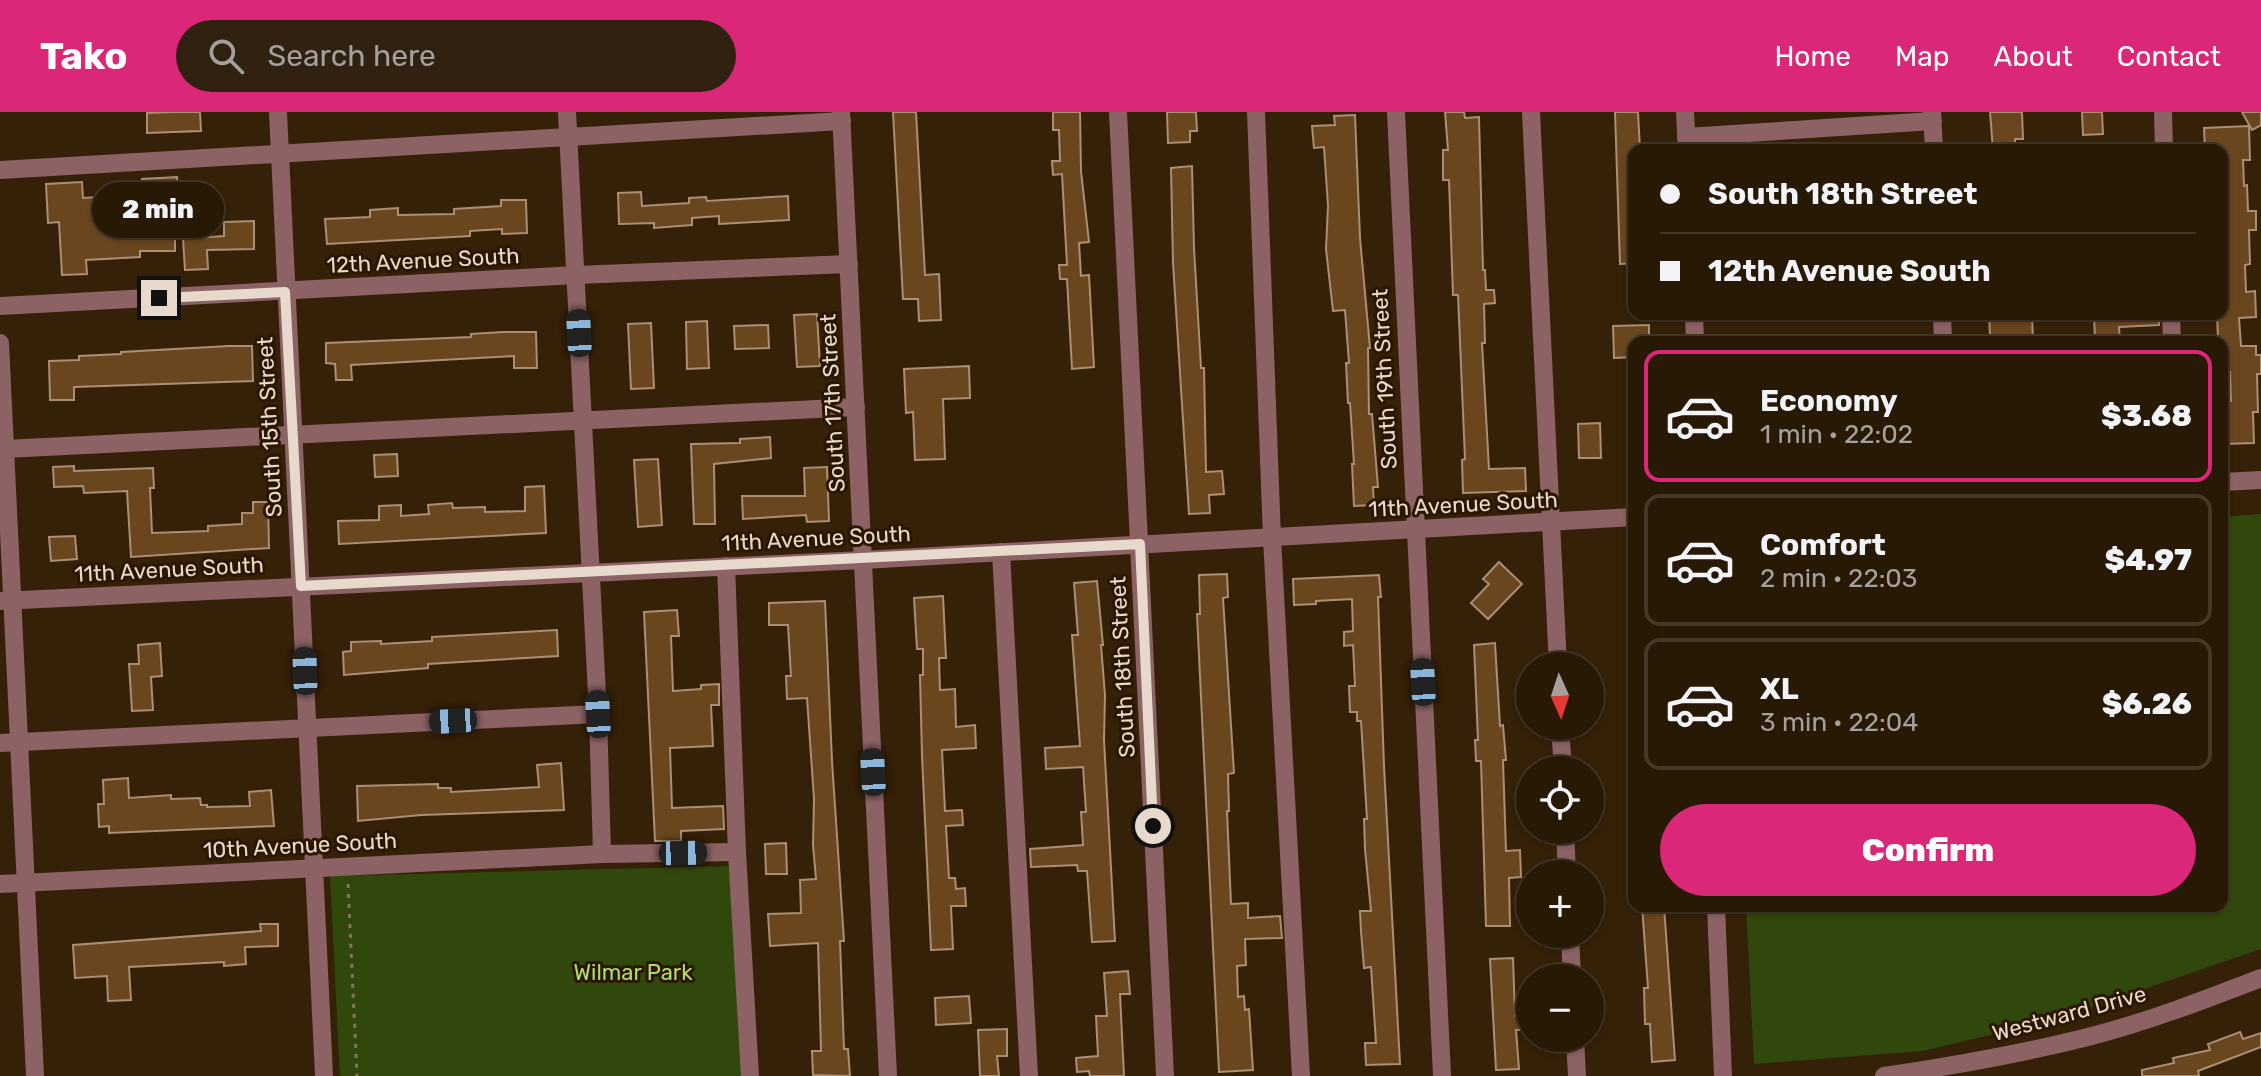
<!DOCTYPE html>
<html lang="en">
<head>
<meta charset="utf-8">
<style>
	:root { --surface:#281806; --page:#302110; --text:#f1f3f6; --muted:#a5a09b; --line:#443728; --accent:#db2777 }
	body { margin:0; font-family:Rubik,sans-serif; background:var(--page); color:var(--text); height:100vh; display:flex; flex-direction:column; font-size:30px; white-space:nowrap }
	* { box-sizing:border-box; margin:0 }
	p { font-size:26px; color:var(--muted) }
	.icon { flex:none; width:44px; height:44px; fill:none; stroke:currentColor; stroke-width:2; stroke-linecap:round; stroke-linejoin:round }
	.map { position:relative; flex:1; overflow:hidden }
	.side { position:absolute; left:1628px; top:224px; width:600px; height:576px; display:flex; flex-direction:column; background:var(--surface); border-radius:16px; box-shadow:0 2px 6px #0004,0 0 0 2px var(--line) }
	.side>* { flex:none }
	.top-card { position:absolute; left:1628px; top:32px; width:600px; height:176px; border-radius:16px; box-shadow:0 2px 6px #0004,0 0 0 2px var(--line); display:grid; align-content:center; height:176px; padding:0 32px; background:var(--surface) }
	.needle { width:52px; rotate:177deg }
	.buttons { position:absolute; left:1516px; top:540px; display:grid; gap:16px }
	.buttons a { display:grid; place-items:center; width:88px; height:88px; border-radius:50%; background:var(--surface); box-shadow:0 2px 6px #0004,0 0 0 2px var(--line); font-size:40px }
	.end { position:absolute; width:36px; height:36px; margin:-18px; border:10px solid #e7d9cb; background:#111; box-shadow:0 0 0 4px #111 }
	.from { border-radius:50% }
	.bubble { position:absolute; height:56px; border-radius:28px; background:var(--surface); box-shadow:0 2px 6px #0004,0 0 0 2px var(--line); font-size:26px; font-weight:800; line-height:56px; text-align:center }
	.car { position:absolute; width:24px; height:48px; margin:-24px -12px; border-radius:10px; box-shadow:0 0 6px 2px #0007; background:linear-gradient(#222 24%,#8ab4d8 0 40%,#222 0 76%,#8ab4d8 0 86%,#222 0) }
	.top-card b { display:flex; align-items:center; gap:28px; height:76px; font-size:30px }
	.top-card b+b { border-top:2px solid var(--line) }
	.top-card i { width:20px; height:20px; background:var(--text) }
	ul { padding:14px 0 0; list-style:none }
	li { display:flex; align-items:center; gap:24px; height:132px; margin:0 16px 12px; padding:0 16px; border:4px solid var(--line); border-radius:16px }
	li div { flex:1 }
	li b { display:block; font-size:30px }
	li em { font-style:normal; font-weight:800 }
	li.active { border-color:var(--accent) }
	li>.icon { width:72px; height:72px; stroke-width:1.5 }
	.button { display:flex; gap:16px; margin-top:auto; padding:16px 32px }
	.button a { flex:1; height:92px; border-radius:48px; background:var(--accent); color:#fff; font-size:32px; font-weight:800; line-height:92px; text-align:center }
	header { display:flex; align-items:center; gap:48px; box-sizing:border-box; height:112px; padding:0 40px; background:var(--accent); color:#fff }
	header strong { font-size:38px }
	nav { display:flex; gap:44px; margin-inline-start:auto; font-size:28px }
	.search { width:560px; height:72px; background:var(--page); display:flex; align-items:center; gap:20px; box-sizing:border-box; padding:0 28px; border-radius:44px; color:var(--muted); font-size:30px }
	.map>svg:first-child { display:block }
	.green { fill:#31480c }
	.building { fill:#69461e; stroke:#aa8f75; stroke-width:2 }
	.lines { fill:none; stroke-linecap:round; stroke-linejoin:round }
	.path { stroke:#857360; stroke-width:3; stroke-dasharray:4 6; stroke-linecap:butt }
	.minor { stroke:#8c6265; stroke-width:18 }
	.route { stroke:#e7d9cb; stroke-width:10 }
	.labels { text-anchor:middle; stroke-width:6; stroke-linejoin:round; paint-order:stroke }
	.street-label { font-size:22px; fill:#e7d9cb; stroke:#2b1601 }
	.park-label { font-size:22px; fill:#aede6e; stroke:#2b1601 }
</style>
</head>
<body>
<header>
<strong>Tako</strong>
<div class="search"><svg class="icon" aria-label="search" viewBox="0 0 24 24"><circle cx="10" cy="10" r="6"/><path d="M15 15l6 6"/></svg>Search here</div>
<nav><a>Home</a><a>Map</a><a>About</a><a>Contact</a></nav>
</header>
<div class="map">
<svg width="2261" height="964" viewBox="0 0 2261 964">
	<rect width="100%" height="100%" fill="#352008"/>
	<g class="green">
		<path d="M2261,402V837L2054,908L1922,939L1754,952L1746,794H2222V405Z"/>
		<path d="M729,754L744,964H340L330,764Z"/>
	</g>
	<g class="building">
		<path d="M175,0H200L201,19L147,21V1Z"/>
		<path d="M893,0H916L925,163L939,162L941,208L919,209L918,187H903Z"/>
		<path d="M1053,0H1080L1081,59L1089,130L1079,131L1081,164L1089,163L1094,255L1072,257L1067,167H1060L1059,153H1067L1062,62L1053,63L1052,49H1060L1059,18H1053Z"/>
		<path d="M1167,0H1196L1197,19H1190V30L1168,31Z"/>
		<path d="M1445,0H1464L1465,6L1479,5L1483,158H1485L1486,178H1494L1495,191L1484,192L1485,231H1482L1489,357L1525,356L1526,379L1463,381L1462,348L1465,347L1458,183H1453L1449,68H1443V38H1448Z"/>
		<path d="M1615,0H1638L1640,38H1634V151L1620,152Z"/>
		<path d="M1990,0H2022L2023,27H2015V38H1993Z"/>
		<path d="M2082,0H2102L2103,22L2083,23Z"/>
		<path d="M2242,0H2261V13L2252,18Z"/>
		<path d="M1355,3L1360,126L1370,236H1368L1369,302H1372L1378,375H1373L1374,393L1354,394L1352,352H1354L1350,291H1348L1346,251H1349L1345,198L1333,199L1326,137L1328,94L1324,35L1314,36L1312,14L1335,13L1334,4Z"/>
		<path d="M2249,14L2250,48H2243L2244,74L2247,73L2248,99H2256V118H2249L2250,152L2245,153L2246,180L2255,179L2256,205L2239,206L2241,234H2256V243H2261V262H2257L2258,300H2253L2254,331L2223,332L2222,289H2231L2230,260H2222V226L2218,227L2217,202H2222V153H2226L2224,119H2222V38H2205L2204,16Z"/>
		<path d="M1192,54L1194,136L1201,256H1204L1206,360L1222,359L1224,382L1209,383L1210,401L1189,402L1173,151L1171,56Z"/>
		<path d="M177,65L178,86L143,88L142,67Z"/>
		<path d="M82,70L83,86L115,84L116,108L138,107L139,119L175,118V139H140V145L86,148L87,162L62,163L59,110L48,111L46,72Z"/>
		<path d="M641,80L642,94L689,91V86L706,85L707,89L788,84L789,108L719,112V104L692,106V113L654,116V111L619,112L618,81Z"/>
		<path d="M501,88H526L527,121L502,122V117L470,119V124L327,132L325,107L370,105V98L398,96V103L454,102V97L501,94Z"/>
		<path d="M254,109V137L207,138L208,157L185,158L183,127L224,124V110Z"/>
		<path d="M817,202L820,254L797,255L794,203Z"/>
		<path d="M1989,202H2032L2033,230H2007L2006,224H1990Z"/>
		<path d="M2094,202H2159V213L2119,215L2120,230H2095Z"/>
		<path d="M707,209L709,256L687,257L686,210Z"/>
		<path d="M651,211L654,276L631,277L628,212Z"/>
		<path d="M768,213L769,236L735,237L734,214Z"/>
		<path d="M1649,213V230H1634V245L1614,246L1613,214Z"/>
		<path d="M503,220H536L537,256H514V244L351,253L352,268H336L335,252L326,251V231L471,225V222Z"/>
		<path d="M229,234H252L253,269L74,275V288H50L49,249L79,248V244L121,242V240Z"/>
		<path d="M969,254L970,286L943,287L945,347L915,348L913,300L906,301L904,257Z"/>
		<path d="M1600,311L1601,346H1579L1578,312Z"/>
		<path d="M770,325L771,346L714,352L715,412H694L691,332L740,331V327Z"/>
		<path d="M397,342L398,364L375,365L374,343Z"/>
		<path d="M658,347L662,413L638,415L634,348Z"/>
		<path d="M74,354V359L153,356L154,376H150L152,421L208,419V414L242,412V401H253V390H268L269,436L131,445L127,379L84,381L83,374L54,375L53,355Z"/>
		<path d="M827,355L829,409L807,410L806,403L743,407L742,384H805L804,356Z"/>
		<path d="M544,374L546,421L339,432L338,409L379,408V394L401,393V404L429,402L428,393L452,391L453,396L485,395V400L525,399V375Z"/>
		<path d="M75,424L77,447L51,449L49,425Z"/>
		<path d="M1499,450L1522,472L1488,507L1471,491L1489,472L1483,467Z"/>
		<path d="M1227,462L1228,485L1223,486L1234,661L1228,662L1229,699H1227L1231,792L1248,791V806L1280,804L1282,826L1245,827L1246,853L1237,854L1238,885L1244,884L1245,898L1249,897L1253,958L1219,960L1197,502H1200L1199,463Z"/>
		<path d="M1379,463L1381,485H1378L1384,654L1400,952L1366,953L1365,931H1376L1371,855L1364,856L1361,819L1360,799H1371L1365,737L1364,707H1367L1361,609H1357V600H1350L1349,574H1355L1353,533L1344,534V520L1353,519L1352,487L1316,489V492L1294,493L1293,467Z"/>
		<path d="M1097,469L1103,533H1101L1105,583L1104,628L1115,829L1092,830L1087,759H1078L1077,753L1031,755L1030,737L1083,733L1081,700H1086L1083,655L1046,657L1045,636L1080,634L1072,523H1078L1074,471Z"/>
		<path d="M943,484L946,546H939L940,578L955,577L956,615L975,613L976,636L942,638L945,699L962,698L963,713L946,714L949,766H955L956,777L965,776L966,794H951L953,837L931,838L922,644L920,563H923V537H917L914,486Z"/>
		<path d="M825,489L832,649L844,829H840L844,937H848L850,964L813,963L812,939H821L818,831L770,834L768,802L801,801L800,768L816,767L813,733L814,687L807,586L787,587L786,564H791L788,513H769V491Z"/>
		<path d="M677,498L679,524H671L673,579L701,577V573L719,572V593H711L713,634L670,636L672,696L723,694L724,717L681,719V729H655L644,500Z"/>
		<path d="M557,518L558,544L428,552V556L344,563L343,540L351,539V530L381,529V532L432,529V525Z"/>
		<path d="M160,531L162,564L151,565L153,598L132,599L129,552H139L138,533Z"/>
		<path d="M1495,531L1500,614L1503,613L1506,648H1503L1506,739L1520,738L1521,765L1509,766L1510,814H1486L1481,649H1476L1475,628H1478L1474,533Z"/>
		<path d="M561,651L564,698L421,703L358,709L357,674L438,672V676H451V680L539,675L537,653Z"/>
		<path d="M128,666L129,686L171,683V687L200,686L201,693H207V695L250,694L249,680L271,678L274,714L109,721V714L99,715L98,692H104L103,668Z"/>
		<path d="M786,731L787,762H766L765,732Z"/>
		<path d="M1642,794H1664L1675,948L1652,950L1650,912H1645L1644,876H1648Z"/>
		<path d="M260,812H278V834L245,835L246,852L224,854V850L129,855L131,888L108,889L107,864L75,866L73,833L261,819Z"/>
		<path d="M1513,846L1515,904H1519L1520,918H1516L1519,957L1496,958L1490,847Z"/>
		<path d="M1128,859L1130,882H1120L1124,964H1090L1089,959L1077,960L1076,946L1098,944L1096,904H1107L1104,861Z"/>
		<path d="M969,884L971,911L936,913L935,886Z"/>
		<path d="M1007,917V944H997L999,964H980L978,918Z"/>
		<path d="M2240,920L2243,927L2261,921V935L2198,959L2199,964H2142V958L2174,951L2173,946L2210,938L2208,932Z"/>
	</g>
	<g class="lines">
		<path class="path" d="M348,772L357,964"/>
		<g class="minor">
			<path d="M278,0L324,964"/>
			<path d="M567,0L598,602L602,742"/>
			<path d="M841,0L888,964"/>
			<path d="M1118,0L1165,964"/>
			<path d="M1256,0L1272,426L1301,964"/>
			<path d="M1396,0L1442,964"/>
			<path d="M1531,0L1558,554"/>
			<path d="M1685,0L1687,38"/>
			<path d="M1932,0L1934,38"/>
			<path d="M2163,0L2164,38"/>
			<path d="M1686,25L1933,9"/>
			<path d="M0,58L842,9"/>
			<path d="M0,194L576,163L849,152"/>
			<path d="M1694,202L1695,230"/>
			<path d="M1942,202L1943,230"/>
			<path d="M2171,202L2172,230"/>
			<path d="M0,231L35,964"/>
			<path d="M5,337L856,295"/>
			<path d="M2222,370L2261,368"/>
			<path d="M1001,440L1029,964"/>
			<path d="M726,454L737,740L750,964"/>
			<path d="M0,489L863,448L1634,405"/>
			<path d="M1560,614L1563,658"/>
			<path d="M0,631L598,602"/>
			<path d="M1565,718L1567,762"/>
			<path d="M0,772L602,742L737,740"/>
			<path d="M1716,794L1723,964"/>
			<path d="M1570,822L1572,866"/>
			<path d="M1575,926L1577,964"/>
			<path d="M1884,964C1952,954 2020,942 2088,925C2147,910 2204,888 2261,866"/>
		</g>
	</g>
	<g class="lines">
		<path class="route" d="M159,186L285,180L301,474L1140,432L1153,714"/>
	</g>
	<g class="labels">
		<g class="street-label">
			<text transform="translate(423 148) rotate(-3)" y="8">12th Avenue South</text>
			<text transform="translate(1384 267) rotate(-93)" y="8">South 19th Street</text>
			<text transform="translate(832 291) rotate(-93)" y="8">South 17th Street</text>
			<text transform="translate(269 315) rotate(-93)" y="8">South 15th Street</text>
			<text transform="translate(1463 392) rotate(-3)" y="8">11th Avenue South</text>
			<text transform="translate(816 426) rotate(-3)" y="8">11th Avenue South</text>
			<text transform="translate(169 457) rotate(-3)" y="8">11th Avenue South</text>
			<text transform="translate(1122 555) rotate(-93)" y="8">South 18th Street</text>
			<text transform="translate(300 733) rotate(-3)" y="8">10th Avenue South</text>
			<text transform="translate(2069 901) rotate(-15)" y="8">Westward Drive</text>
		</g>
		<g class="park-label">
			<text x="633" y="868">Wilmar Park</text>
		</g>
	</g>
</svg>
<div class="buttons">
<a><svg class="needle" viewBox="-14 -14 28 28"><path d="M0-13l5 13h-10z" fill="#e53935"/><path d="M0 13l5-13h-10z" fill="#a5a09b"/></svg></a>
<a><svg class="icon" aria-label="locate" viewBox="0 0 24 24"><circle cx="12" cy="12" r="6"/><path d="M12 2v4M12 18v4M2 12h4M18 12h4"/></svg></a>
<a>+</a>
<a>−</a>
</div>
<i class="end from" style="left:1153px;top:714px"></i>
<i class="end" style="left:159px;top:186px"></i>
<div class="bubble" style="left:92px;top:70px;width:132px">2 min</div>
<i class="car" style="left:579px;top:221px;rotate:357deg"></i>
<i class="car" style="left:305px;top:559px;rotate:358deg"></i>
<i class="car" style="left:1423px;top:570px;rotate:357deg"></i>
<i class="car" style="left:598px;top:602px;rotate:357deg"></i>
<i class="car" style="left:453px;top:609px;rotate:267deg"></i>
<i class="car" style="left:873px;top:660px;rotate:357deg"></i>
<i class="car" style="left:683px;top:741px;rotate:89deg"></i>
<div class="top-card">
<b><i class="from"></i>South 18th Street</b>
<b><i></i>12th Avenue South</b>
</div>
<section class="side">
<ul>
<li class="active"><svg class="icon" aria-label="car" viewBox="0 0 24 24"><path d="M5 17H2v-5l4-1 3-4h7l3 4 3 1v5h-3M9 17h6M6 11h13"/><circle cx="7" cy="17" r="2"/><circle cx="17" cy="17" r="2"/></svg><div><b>Economy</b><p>1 min · 22:02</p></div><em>$3.68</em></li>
<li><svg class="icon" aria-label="car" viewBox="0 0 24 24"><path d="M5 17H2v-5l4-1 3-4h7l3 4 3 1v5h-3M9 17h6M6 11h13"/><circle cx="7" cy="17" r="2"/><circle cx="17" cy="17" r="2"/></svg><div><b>Comfort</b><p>2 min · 22:03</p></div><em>$4.97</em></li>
<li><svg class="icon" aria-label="car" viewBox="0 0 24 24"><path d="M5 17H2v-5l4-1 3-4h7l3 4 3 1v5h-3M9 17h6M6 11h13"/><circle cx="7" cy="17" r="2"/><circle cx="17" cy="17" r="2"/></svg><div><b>XL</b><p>3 min · 22:04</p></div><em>$6.26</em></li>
</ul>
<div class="button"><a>Confirm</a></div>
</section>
</div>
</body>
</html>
